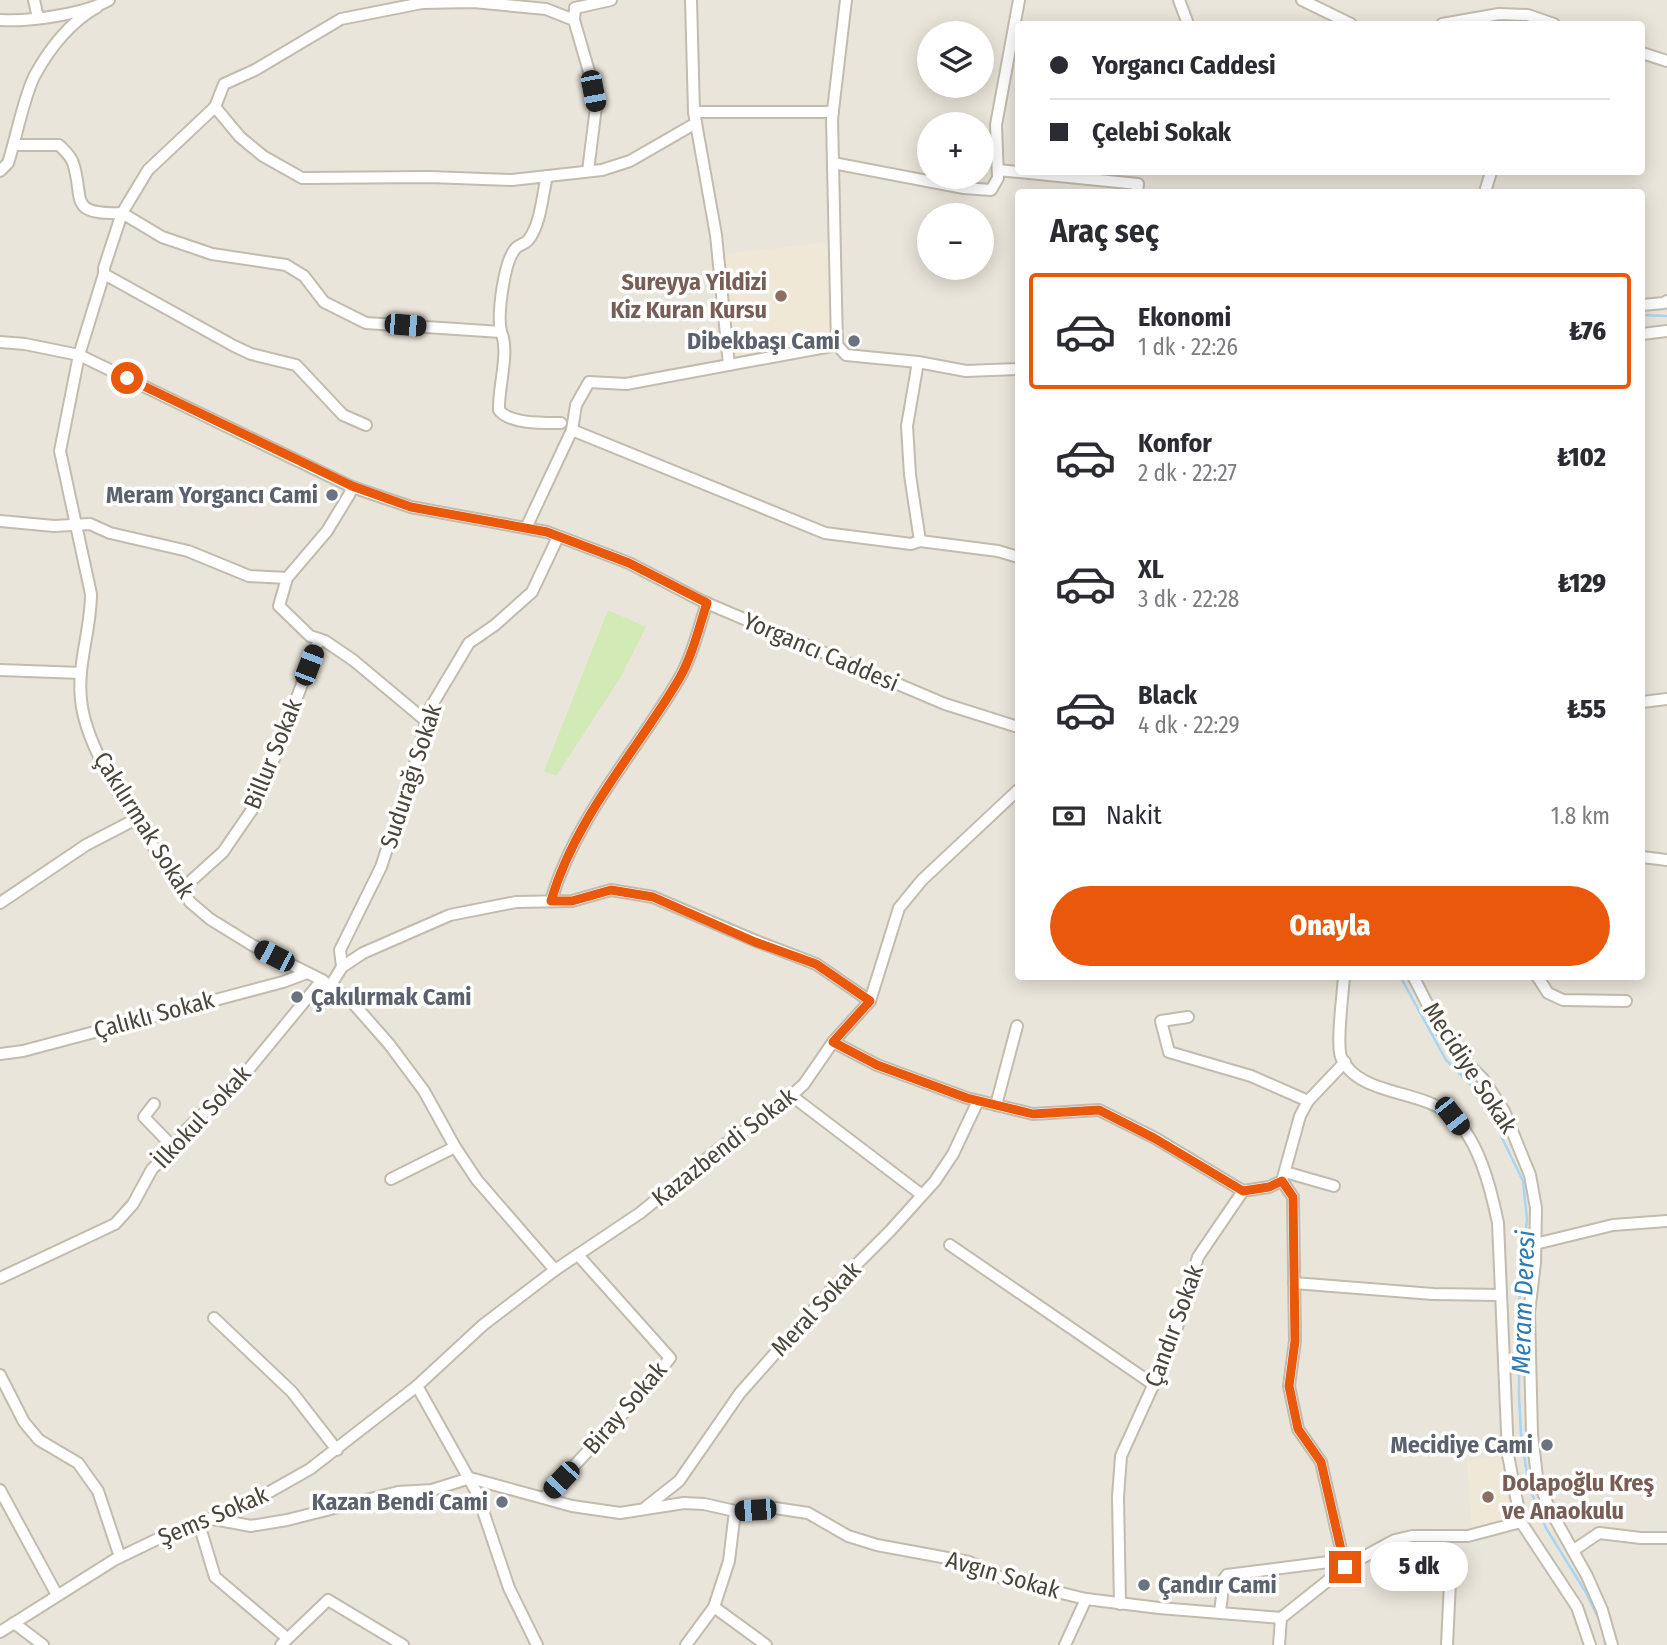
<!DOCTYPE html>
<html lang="tr">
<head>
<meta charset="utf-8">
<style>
	:root { --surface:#fff; --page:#f2f2f3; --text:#2b2b33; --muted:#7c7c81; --line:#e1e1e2; --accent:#ea580c }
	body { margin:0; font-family:"Fira Sans Condensed",sans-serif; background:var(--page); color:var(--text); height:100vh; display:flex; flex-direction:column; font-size:26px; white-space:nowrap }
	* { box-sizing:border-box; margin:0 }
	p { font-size:23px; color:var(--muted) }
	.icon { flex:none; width:38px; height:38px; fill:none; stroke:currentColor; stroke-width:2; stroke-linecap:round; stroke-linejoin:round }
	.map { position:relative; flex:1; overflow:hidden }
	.details { position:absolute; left:1015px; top:189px; width:630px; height:791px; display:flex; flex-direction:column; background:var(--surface); border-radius:7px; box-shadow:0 4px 18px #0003 }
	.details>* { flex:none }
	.top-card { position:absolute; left:1015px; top:21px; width:630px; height:154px; border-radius:7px; box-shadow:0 4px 18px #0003; display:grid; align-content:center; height:154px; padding:0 35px; background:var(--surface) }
	.fabs { position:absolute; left:917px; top:21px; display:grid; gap:14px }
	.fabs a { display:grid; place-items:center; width:77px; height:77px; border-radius:50%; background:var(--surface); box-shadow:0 4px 18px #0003; font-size:35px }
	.end { position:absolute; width:32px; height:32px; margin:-16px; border:9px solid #ea580c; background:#fff; box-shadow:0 0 0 4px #fff }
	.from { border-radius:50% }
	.bubble { position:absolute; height:49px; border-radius:24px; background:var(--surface); box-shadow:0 4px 18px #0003; font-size:23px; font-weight:800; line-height:49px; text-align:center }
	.car { position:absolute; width:21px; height:42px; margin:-21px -10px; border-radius:9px; box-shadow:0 0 5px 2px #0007; background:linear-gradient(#222 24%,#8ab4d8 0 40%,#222 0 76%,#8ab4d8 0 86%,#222 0) }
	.top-card b { display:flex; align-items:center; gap:24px; height:66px; font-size:26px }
	.top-card b+b { border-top:2px solid var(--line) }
	.top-card i { width:18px; height:18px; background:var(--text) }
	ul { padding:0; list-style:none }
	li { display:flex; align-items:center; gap:21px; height:116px; margin:0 14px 10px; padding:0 21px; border:4px solid transparent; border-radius:7px }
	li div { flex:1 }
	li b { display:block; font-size:26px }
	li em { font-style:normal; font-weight:800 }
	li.on { border-color:var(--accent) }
	li>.icon { width:63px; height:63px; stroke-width:1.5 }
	h2 { padding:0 35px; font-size:32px; line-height:84px }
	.pay { display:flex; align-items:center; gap:18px; height:77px; padding:0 35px; font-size:26px }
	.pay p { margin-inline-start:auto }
	.button { display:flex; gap:14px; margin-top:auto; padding:14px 35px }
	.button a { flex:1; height:80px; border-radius:42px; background:var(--accent); color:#fff; font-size:28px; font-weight:800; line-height:80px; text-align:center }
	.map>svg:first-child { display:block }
	.residential { fill:#eae5da; fill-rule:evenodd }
	.education { fill:#efe8d6 }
	.green { fill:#d2eab5 }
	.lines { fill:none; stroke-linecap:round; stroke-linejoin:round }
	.stream { stroke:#a9d4f2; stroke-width:2.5 }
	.minor-casing { stroke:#c2bbae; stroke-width:14 }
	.minor { stroke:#fff; stroke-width:10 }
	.route { stroke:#ea580c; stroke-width:9 }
	.education-dot { fill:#8d6e63; stroke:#fff; stroke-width:2.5 }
	.worship-dot { fill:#6b7280; stroke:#fff; stroke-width:2.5 }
	.labels { text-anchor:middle; stroke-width:7; stroke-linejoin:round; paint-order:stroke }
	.education-label { font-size:24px; font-weight:bold; fill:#785e54; stroke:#fff; text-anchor:end }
	.worship-label { font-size:24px; font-weight:bold; fill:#5b616d; stroke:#fff; text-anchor:end }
	.street-label { font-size:24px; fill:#4b4439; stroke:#fff }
	.water-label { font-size:26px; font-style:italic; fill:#2e7ab2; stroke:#fff }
</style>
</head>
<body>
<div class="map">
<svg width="1667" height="1645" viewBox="0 0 1667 1645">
	<rect width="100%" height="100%" fill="#f6f3ec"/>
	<path class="residential" d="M0,0H1667V1645H0ZM1018,24H1642V172H1018ZM929,33H982V86H929ZM929,124H982V177H929ZM1018,192H1642V976H1018ZM929,215H982V268H929Z"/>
	<g class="education">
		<path d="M830,242L835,339L735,359L724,254Z"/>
		<path d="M1503,1456L1510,1516L1507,1521L1472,1530L1467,1461Z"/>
	</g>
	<path class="green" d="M608,610L646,627L619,680L556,776L544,771Z"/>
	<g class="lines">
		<g class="stream">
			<path d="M1642,315L1667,316"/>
			<path d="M1400,976L1446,1060L1491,1105L1502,1138L1523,1181L1527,1219L1519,1304V1396L1521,1434L1529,1487L1546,1528L1585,1591L1601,1623"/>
			<path d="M1605,1636V1645"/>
		</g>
		<g class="minor-casing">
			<g id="minor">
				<path d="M34,0L38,18"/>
				<path d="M691,0L694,112H833"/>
				<path d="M1179,0L1188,24"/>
				<path d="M1302,0L1351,24"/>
				<path d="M0,20C28,22 85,14 109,0"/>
				<path d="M574,20L575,8L611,0"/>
				<path d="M1442,24L1499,14L1528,15L1554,24"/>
				<path d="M1642,53L1667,61"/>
				<path d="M215,107L224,84L255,70L341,19L422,3L473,2L546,9L574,20L590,75L596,107L588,171"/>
				<path d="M694,112L716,235L729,365"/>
				<path d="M14,145H59C64,150 71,156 73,163C85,198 66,215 122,213L148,170L215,107L240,137L263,156L302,178L429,177L512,180L602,170L630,161L696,123"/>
				<path d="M833,163L964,188L991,190L998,178L996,125L1019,0"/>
				<path d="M998,170L1138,184L1137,192"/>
				<path d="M0,171L8,163C16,139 24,95 35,75C49,49 71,21 97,7"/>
				<path d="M1485,192L1491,172"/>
				<path d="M104,274L79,355L60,451L91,594C91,630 77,664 81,700C87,762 157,847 190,902L210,919L252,945L322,980L352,1002L389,1044L424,1091L455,1147L477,1180L555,1270"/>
				<path d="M1642,305L1664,303L1667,301"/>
				<path d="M501,332C497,315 504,260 516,248C520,244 526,244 529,239C541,223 542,196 547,176"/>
				<path d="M1642,334L1667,331"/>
				<path d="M0,342L25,344L79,355L352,487L411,507L547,532L629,563L704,602L945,704L1018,727"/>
				<path d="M837,345L846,355L918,362L966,371L1018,369"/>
				<path d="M918,362L907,426L910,475L920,541"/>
				<path d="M366,425L343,415L296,365L251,354L234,346L104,274V268L122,213L162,237L212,254L286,265L304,276L324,302L366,323L501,332C510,352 498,387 499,410C509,424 544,423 561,423"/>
				<path d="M572,430L825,533L911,544L920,541L998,551L1018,557"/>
				<path d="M352,487L349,495L327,531L287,578L279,606L310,636L325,641L353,660L426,721"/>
				<path d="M0,521L54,526L90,524L110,533L188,551L249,576L287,578"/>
				<path d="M526,528L572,430L576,405L589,382L626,384L837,345L832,119L846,0"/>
				<path d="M0,670L81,673"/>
				<path d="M1642,702L1667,699"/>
				<path d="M1642,857L1667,860"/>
				<path d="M182,889L223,852L258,801L319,639"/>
				<path d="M551,901C575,818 636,752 679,679C692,657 699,627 707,603"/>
				<path d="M0,903L86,845L136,819"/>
				<path d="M342,967L340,950L381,867L415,764L429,710L469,643L495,625L532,592L558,537"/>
				<path d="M1344,976C1343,994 1336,1043 1341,1057C1357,1096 1422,1089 1452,1116C1479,1140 1491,1189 1498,1223L1508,1455L1521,1522L1577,1607L1590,1645"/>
				<path d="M1413,976L1440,1029L1461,1057L1483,1079L1504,1111L1530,1175L1536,1208L1535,1263L1529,1313L1532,1434L1537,1477L1549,1508L1587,1576L1602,1610L1612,1645"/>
				<path d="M1537,976L1548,993L1563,1000L1626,1001"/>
				<path d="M331,985L342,967L363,953L450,915L516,902L572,901L611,890L653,897L756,941L816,964L870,1001"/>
				<path d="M1188,1017L1161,1021L1169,1052L1251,1076L1308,1101"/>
				<path d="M833,1042L877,1065L967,1098L1033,1114L1099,1110L1155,1138L1243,1191"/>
				<path d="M0,1054L23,1051L283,982L307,973"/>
				<path d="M792,1096L922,1195"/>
				<path d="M154,1104L144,1117L174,1148"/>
				<path d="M996,1105L1017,1026"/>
				<path d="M1285,1172L1334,1186"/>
				<path d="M391,1179L455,1147"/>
				<path d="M1535,1244L1613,1225L1667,1221"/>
				<path d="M950,1245L1154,1385"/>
				<path d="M0,1278L115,1224L133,1204L152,1169L174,1148L188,1128L244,1075L322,980"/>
				<path d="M1294,1283L1433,1294L1501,1295"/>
				<path d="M214,1318L292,1392L337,1450"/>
				<path d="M0,1375L24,1422L39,1440L78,1463L98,1491L120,1557"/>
				<path d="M417,1386L477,1493L509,1588L537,1645"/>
				<path d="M0,1490L57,1595"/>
				<path d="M544,1498L645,1390L670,1358L578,1255"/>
				<path d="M646,1507L679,1481L740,1393L832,1289L890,1231L935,1181L953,1154L978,1101"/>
				<path d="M213,1519L251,1526L287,1520L398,1492L432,1490L470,1478L572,1506L620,1513L684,1503L704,1504L735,1511L775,1508L808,1513L848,1536L877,1545L969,1562L1004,1579L1086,1599L1159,1608L1281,1618L1345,1567L1395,1540L1412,1536H1468L1521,1522"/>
				<path d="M199,1524L215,1577L287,1638"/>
				<path d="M1574,1550L1599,1533L1641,1538H1667"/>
				<path d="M1120,1604L1118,1497L1121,1456L1172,1344L1198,1257L1243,1191L1269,1187L1282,1181L1300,1116L1308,1101L1345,1062"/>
				<path d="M714,1607L766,1645"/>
				<path d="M1220,1612L1224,1579L1227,1575L1329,1562L1345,1567L1321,1462L1298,1429L1289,1386L1295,1341L1293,1197L1282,1181"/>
				<path d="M14,1623L43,1645"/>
				<path d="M0,1632L114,1560L170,1533L241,1508L310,1469L417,1386L483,1325L555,1270L640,1213L720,1148L782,1104L804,1084L833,1042L870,1001L899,908L922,880L1018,790"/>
				<path d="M281,1645L328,1600L403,1645"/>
				<path d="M686,1645L714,1607L729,1561L735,1511"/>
				<path d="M1065,1645L1086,1599"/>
				<path d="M1279,1645L1281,1618"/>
				<path d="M1447,1645L1450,1582"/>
			</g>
		</g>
		<use href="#minor" class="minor"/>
	</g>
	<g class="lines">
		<path class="route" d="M127,378L352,486L411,507L547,532L629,563L707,603C699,627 692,657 679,679C636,752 575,818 551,901H572L611,890L653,897L755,942L816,964L870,1001L833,1042L877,1065L967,1098L1033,1114L1099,1110L1154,1138L1243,1191L1269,1187L1282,1181L1293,1197L1295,1341L1289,1386L1298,1429L1321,1462L1345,1567"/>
	</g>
	<g class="education-dot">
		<circle cx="781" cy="296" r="7"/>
		<circle cx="1488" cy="1497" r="7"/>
	</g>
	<g class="worship-dot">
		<circle cx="854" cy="341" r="7"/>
		<circle cx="332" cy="495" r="7"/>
		<circle cx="297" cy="997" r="7"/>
		<circle cx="1547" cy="1445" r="7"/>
		<circle cx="502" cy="1502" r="7"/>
		<circle cx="1144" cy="1585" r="7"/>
	</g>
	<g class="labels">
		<g class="education-label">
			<text x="767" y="290">Sureyya Yildizi<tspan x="767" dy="28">Kiz Kuran Kursu</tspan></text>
			<text x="1502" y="1491" text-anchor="start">Dolapoğlu Kreş<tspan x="1502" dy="28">ve Anaokulu</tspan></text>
		</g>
		<g class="worship-label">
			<text x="840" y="349">Dibekbaşı Cami</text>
			<text x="318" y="503">Meram Yorgancı Cami</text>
			<text x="311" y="1005" text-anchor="start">Çakılırmak Cami</text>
			<text x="1533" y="1453">Mecidiye Cami</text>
			<text x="488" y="1510">Kazan Bendi Cami</text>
			<text x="1158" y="1593" text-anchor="start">Çandır Cami</text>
		</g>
		<g class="street-label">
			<text transform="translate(821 652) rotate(23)" y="8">Yorgancı Caddesi</text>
			<text transform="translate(273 754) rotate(-68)" y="8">Billur Sokak</text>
			<text transform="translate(411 776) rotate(-72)" y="8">Sudurağı Sokak</text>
			<text transform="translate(144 825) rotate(58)" y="8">Çakılırmak Sokak</text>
			<text transform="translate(154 1015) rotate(-15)" y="8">Çalıklı Sokak</text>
			<text transform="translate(1470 1068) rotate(57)" y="8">Mecidiye Sokak</text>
			<text transform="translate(202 1117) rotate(-47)" y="8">İlkokul Sokak</text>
			<text transform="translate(724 1147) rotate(-38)" y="8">Kazazbendi Sokak</text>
			<text transform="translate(816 1309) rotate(-47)" y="8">Meral Sokak</text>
			<text transform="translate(1174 1326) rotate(-70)" y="8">Çandır Sokak</text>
			<text transform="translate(625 1408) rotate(-49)" y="8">Biray Sokak</text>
			<text transform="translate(213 1516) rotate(-23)" y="8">Şems Sokak</text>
			<text transform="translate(1003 1575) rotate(16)" y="8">Avgın Sokak</text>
		</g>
		<g class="water-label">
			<text transform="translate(1523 1302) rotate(-88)" y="9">Meram Deresi</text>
		</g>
	</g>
</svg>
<div class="fabs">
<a><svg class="icon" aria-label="layers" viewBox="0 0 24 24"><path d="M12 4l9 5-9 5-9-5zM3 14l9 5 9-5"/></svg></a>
<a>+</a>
<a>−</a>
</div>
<i class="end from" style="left:127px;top:378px"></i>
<i class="end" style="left:1345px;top:1567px"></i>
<div class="bubble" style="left:1370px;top:1542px;width:98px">5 dk</div>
<i class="car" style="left:593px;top:91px;rotate:169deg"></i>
<i class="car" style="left:405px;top:325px;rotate:95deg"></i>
<i class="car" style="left:309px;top:665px;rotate:21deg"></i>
<i class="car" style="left:274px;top:956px;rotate:297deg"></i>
<i class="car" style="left:1452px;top:1116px;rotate:142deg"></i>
<i class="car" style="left:561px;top:1480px;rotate:223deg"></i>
<i class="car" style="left:755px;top:1510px;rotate:266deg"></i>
<div class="top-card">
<b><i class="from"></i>Yorgancı Caddesi</b>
<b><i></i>Çelebi Sokak</b>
</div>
<section class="details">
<h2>Araç seç</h2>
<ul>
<li class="on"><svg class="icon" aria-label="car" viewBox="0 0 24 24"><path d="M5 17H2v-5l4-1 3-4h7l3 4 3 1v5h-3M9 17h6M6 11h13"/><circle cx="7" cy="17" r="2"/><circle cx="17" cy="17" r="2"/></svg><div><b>Ekonomi</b><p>1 dk · 22:26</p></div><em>₺76</em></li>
<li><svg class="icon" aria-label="car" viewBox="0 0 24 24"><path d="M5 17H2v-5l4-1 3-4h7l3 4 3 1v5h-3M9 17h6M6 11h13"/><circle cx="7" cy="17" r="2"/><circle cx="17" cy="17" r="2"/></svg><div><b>Konfor</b><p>2 dk · 22:27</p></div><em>₺102</em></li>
<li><svg class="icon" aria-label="car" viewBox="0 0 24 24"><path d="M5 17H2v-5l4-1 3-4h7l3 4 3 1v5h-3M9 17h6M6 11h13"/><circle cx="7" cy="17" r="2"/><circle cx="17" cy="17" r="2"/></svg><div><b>XL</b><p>3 dk · 22:28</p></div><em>₺129</em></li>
<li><svg class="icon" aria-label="car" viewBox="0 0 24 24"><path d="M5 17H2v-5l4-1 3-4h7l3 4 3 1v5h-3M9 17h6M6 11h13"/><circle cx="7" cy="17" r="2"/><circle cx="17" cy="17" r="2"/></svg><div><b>Black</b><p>4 dk · 22:29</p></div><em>₺55</em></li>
</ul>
<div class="pay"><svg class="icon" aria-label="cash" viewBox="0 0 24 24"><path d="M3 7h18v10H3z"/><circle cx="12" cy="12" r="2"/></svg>Nakit<p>1.8 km</p></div>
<div class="button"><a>Onayla</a></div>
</section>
</div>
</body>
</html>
